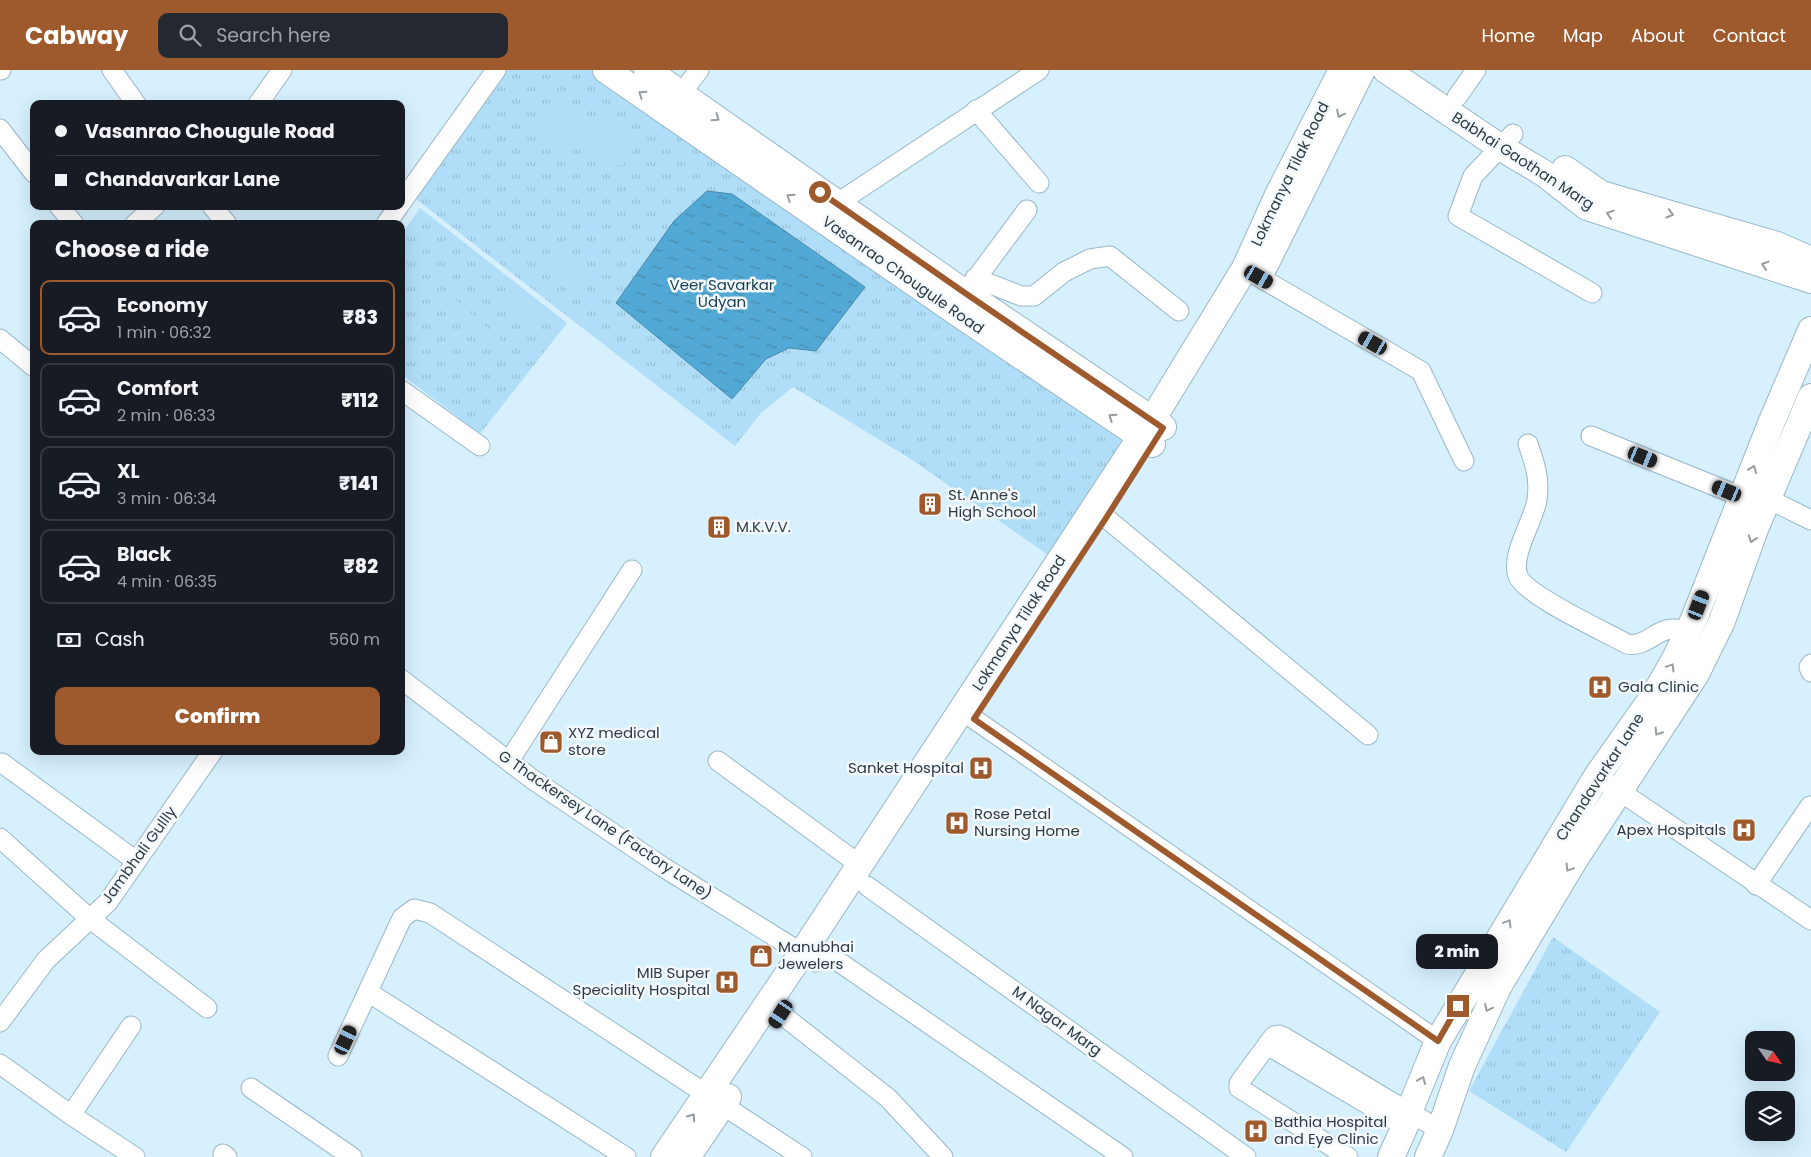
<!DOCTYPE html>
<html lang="en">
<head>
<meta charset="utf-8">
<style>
	:root { --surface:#171b24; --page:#242831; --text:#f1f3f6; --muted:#9ea1a6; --line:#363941; --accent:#9e5a2c }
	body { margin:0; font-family:Poppins,sans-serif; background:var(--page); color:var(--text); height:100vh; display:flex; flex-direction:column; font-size:19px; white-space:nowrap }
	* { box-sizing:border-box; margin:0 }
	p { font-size:16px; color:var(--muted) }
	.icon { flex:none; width:28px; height:28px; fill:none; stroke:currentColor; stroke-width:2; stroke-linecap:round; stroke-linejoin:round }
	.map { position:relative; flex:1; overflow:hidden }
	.side { position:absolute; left:30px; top:150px; width:375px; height:535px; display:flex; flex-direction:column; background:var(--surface); border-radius:10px; box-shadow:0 5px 20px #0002 }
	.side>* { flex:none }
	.top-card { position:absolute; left:30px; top:30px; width:375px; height:110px; border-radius:10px; box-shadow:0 5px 20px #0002; display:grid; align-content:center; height:110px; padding:0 25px; background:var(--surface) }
	.needle { width:32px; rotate:124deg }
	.buttons { position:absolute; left:1745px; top:961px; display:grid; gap:10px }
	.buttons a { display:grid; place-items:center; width:50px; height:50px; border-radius:10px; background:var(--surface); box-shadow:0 5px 20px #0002; font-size:25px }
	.end { position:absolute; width:22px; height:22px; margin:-11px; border:6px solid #9e5a2c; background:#fff; box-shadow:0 0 0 2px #fff }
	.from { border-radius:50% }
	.bubble { position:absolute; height:35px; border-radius:10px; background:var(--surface); box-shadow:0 5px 20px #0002; font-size:16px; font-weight:800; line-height:35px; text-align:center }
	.car { position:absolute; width:15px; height:30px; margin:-15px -8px; border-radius:6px; box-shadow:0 0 4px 1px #0007; background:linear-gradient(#222 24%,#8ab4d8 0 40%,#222 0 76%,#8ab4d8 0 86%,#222 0) }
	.top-card b { display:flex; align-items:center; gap:18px; height:48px; font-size:19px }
	.top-card b+b { border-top:1px solid var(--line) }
	.top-card i { width:12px; height:12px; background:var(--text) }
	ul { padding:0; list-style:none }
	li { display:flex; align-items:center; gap:15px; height:75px; margin:0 10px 8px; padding:0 15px; border:2px solid var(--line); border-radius:10px }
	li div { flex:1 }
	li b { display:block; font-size:19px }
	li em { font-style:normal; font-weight:800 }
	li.active { border-color:var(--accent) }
	li>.icon { width:45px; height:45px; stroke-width:1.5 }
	h2 { padding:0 25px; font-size:22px; line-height:60px }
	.pay { display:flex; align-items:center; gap:12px; height:55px; padding:0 25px; font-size:19px }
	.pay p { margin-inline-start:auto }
	.action { display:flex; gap:10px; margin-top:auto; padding:10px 25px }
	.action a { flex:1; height:58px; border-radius:10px; background:var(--accent); color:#fff; font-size:20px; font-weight:800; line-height:58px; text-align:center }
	header { display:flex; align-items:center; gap:30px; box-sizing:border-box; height:70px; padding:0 25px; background:var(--accent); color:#fff }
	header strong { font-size:24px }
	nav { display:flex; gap:28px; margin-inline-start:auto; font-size:18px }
	.search { width:350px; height:45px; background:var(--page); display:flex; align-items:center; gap:12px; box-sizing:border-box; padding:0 18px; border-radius:10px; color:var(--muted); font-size:19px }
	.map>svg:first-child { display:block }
	.park { fill:url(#park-tufts) }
	.garden { fill:#b0def8 }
	.water { fill:url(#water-ripples); stroke:#4788a9 }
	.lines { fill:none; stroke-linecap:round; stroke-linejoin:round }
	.street-casing { stroke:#98b7c9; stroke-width:21 }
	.secondary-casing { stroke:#98b7c9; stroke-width:28 }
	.street { stroke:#fff; stroke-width:19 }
	.secondary { stroke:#fff; stroke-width:26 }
	.oneway { stroke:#969ca0 }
	.route { stroke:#9e5a2c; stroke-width:6 }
	.labels { text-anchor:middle; stroke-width:5; stroke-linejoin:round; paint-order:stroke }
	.street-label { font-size:15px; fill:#2d3a41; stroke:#f3f9fd }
	.park-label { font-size:15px; fill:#153c4e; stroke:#f3f9fd }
	.poi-label { font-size:15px; fill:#2d3a41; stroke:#f3f9fd; text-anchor:start }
</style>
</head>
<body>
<header>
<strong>Cabway</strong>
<div class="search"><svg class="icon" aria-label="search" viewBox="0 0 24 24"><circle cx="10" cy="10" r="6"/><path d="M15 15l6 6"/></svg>Search here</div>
<nav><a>Home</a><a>Map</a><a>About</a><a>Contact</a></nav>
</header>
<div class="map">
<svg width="1811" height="1087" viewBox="0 0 1811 1087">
	<defs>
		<pattern id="park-tufts" width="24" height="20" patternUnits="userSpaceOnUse" patternTransform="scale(1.25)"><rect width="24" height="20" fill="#b0def8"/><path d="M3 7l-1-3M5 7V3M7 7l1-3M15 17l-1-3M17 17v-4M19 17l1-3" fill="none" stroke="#98bfd6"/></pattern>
		<pattern id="water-ripples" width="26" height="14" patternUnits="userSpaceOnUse" patternTransform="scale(1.25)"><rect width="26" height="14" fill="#52a9d5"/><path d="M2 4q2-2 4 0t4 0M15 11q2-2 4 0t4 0" fill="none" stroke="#448bae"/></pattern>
	</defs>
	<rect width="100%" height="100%" fill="#d6f0fe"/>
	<g class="park">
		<path d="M503,0H593L1130,365L1048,485L914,391L793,317L761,343L735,376L412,126Z"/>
		<path d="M420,138L567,253L480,364L401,304V165Z"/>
		<path d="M1553,867L1660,942L1566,1082L1469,1021Z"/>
	</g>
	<g class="garden">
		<path d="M551,32L566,36L582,52L590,55C613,48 625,52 635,74L632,85L623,95L608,96L596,91L581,79H569L554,72H544L536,66L533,57L538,40Z"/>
		<path d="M555,179L586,206L571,223L540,198Z"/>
		<path d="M512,214L550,245L535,263L497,232Z"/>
		<path d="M452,226L512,280L502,290L442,237Z"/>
	</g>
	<path class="water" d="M707,121L732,124L865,217L816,281L789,278L766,289L732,329L616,233L674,151Z"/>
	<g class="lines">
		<g class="street-casing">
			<g id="street">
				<path d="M0,0H1"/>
				<path d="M112,0L136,34"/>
				<path d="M1457,27L1476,0"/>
				<path d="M674,33L699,0"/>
				<path d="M258,34L282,0"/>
				<path d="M976,40L1039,113"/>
				<path d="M0,59L34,103"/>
				<path d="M1513,64L1473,106L1458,146L1592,223"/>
				<path d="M401,133L496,0"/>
				<path d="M59,136L74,154"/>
				<path d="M212,136L227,154"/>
				<path d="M827,140L1039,0"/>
				<path d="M135,154L155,136"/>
				<path d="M386,154L399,136"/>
				<path d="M1247,200L1421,301L1464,391"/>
				<path d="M975,208L1021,226H1034L1064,202L1090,189L1110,186L1179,241"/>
				<path d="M969,218L1027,140"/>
				<path d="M0,269L34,297"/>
				<path d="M401,320L480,376"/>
				<path d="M1591,366L1742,427"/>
				<path d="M1528,374C1535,394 1540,408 1537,430C1534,450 1510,485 1518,506C1526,526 1606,562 1627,574C1652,578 1657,550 1688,562"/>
				<path d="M1768,429L1811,450"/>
				<path d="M1106,448L1368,665"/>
				<path d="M1811,594L1809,597L1811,602"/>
				<path d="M401,609L532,709L663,797L816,892"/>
				<path d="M974,649L1438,971"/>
				<path d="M509,691L632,500"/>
				<path d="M718,691L860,795"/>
				<path d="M2,693L136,791"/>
				<path d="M1609,714L1811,850"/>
				<path d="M0,768L89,848L207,938"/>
				<path d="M1756,815L1810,736"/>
				<path d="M867,816L1246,1087"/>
				<path d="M823,881L1123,1087"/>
				<path d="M368,922L626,1087"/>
				<path d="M781,944L888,1028L943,1087"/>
				<path d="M0,952L46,890L108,832L213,681"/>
				<path d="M1267,975L1405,1056"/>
				<path d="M338,986L402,848L414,839L430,843L802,1087"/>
				<path d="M0,994L71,1045L135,1087"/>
				<path d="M251,1018L352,1087"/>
				<path d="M71,1045L131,956"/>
				<path d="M223,1084L227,1087"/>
				<path d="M1348,1087L1239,1018V1014L1242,1009L1274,966L1279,965L1284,967L1383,1027L1440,1060"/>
			</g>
		</g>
		<g class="secondary-casing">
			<g id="secondary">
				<path d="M606,0L965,248L1152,374"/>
				<path d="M647,0L965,223L1163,357"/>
				<path d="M1386,0L1500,77L1545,104L1587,137L1811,210"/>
				<path d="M1565,99L1601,124L1777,175L1811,190"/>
				<path d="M1261,203L1362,0"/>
				<path d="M664,1087L802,883L1152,350L1245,198L1278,125L1342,0"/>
				<path d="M687,1087L728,1027"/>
				<path d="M1391,1087L1405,1056L1409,1042L1438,971L1597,706L1655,624L1675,589L1694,549L1772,351L1811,260"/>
				<path d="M1428,1087L1440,1060L1462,996L1498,917L1575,789L1696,604L1722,551L1755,459L1811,327"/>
			</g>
		</g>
		<use href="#street" class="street"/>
		<use href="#secondary" class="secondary"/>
	</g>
	<defs><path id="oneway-chevron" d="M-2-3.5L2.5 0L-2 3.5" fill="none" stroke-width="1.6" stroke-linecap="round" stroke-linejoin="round" transform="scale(1.25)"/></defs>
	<g class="oneway">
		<use href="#oneway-chevron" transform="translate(642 24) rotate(-145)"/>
		<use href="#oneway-chevron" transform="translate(1340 44) rotate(116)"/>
		<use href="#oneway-chevron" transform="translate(716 48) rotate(35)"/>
		<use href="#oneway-chevron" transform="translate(790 127) rotate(-146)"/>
		<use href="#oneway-chevron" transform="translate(1610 144) rotate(-162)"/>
		<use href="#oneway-chevron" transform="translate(1670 144) rotate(16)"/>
		<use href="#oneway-chevron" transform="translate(1765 195) rotate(-162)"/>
		<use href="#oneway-chevron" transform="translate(1112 347) rotate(-146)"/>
		<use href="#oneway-chevron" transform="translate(1753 399) rotate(-68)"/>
		<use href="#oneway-chevron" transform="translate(1752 469) rotate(110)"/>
		<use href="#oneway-chevron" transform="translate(1671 597) rotate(-59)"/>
		<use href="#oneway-chevron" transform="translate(1658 662) rotate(123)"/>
		<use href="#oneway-chevron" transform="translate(1569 798) rotate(121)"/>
		<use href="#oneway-chevron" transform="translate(1508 853) rotate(-59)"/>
		<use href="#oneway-chevron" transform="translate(1488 938) rotate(116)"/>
		<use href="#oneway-chevron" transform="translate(1422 1010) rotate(-68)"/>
		<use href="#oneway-chevron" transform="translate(692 1047) rotate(-55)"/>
	</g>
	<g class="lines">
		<path class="route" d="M820,122L965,223L1163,358L1106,448L974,649L1438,971L1458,936"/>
	</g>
	<defs>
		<g id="building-square" transform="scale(1.25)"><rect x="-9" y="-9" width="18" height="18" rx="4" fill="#9e5a2c" stroke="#f3f9fd"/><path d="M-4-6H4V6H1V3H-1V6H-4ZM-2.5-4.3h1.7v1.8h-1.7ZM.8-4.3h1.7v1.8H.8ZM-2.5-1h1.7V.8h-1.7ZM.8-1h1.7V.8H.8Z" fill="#fff"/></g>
		<g id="hospital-square" transform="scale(1.25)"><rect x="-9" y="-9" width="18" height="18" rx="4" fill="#9e5a2c" stroke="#f3f9fd"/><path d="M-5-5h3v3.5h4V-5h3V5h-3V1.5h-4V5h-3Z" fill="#fff"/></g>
		<g id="shop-square" transform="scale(1.25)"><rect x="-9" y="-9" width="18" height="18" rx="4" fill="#9e5a2c" stroke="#f3f9fd"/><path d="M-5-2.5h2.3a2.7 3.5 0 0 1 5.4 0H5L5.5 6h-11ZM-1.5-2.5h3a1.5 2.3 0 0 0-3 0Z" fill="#fff"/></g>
	</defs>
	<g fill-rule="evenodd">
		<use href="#building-square" x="930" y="434"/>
		<use href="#building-square" x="719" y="457"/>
		<use href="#hospital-square" x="1600" y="617"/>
		<use href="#shop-square" x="551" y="672"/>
		<use href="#hospital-square" x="981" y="698"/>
		<use href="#hospital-square" x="957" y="753"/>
		<use href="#hospital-square" x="1744" y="760"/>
		<use href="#shop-square" x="761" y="886"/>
		<use href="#hospital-square" x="727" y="912"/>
		<use href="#hospital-square" x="1256" y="1061"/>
	</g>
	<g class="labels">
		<g class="street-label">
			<text transform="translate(1523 91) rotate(33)" y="5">Babhai Gaothan Marg</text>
			<text transform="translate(1290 104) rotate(-64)" y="5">Lokmanya Tilak Road</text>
			<text transform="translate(903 205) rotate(35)" y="5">Vasanrao Chougule Road</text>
			<text transform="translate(1019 553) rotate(-57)" y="5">Lokmanya Tilak Road</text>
			<text transform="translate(1600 707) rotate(-57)" y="5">Chandavarkar Lane</text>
			<text transform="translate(605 755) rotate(34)" y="5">G Thackersey Lane (Factory Lane)</text>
			<text transform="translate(139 785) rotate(-54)" y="5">Jambhali Gullly</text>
			<text transform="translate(1057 951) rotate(36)" y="5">M Nagar Marg</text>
		</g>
		<g class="park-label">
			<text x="722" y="220">Veer Savarkar<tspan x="722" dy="17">Udyan</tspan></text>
		</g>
		<g class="poi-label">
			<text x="948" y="430">St. Anne's<tspan x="948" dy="17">High School</tspan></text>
			<text x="736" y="462">M.K.V.V.</text>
			<text x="1618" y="622">Gala Clinic</text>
			<text x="568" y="668">XYZ medical<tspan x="568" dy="17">store</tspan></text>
			<text x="964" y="703" text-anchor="end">Sanket Hospital</text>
			<text x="974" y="749">Rose Petal<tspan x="974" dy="17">Nursing Home</tspan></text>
			<text x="1726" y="765" text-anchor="end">Apex Hospitals</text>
			<text x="778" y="882">Manubhai<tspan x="778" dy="17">Jewelers</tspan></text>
			<text x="710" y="908" text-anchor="end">MIB Super<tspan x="710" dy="17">Speciality Hospital</tspan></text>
			<text x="1274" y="1057">Bathia Hospital<tspan x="1274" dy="17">and Eye Clinic</tspan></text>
		</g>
	</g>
</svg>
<div class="buttons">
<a><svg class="needle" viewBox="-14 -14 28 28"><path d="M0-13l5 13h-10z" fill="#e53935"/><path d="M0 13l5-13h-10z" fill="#9ea1a6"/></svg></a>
<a><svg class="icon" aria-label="layers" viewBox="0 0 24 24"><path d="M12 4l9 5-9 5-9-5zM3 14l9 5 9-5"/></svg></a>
</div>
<i class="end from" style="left:820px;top:122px"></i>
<i class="end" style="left:1458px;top:936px"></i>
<div class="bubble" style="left:1416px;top:864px;width:82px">2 min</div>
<i class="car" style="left:1259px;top:207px;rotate:120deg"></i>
<i class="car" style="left:1373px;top:273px;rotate:300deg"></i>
<i class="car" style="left:1643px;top:387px;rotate:112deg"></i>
<i class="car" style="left:1727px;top:421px;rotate:292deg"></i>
<i class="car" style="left:1699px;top:535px;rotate:21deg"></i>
<i class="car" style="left:781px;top:944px;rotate:213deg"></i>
<i class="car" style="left:346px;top:970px;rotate:25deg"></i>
<div class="top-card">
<b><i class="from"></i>Vasanrao Chougule Road</b>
<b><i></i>Chandavarkar Lane</b>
</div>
<section class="side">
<h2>Choose a ride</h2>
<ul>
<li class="active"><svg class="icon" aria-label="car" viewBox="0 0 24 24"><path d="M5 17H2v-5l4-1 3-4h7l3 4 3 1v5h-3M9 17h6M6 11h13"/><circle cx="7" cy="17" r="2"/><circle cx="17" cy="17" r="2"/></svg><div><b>Economy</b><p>1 min · 06:32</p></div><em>₹83</em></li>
<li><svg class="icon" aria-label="car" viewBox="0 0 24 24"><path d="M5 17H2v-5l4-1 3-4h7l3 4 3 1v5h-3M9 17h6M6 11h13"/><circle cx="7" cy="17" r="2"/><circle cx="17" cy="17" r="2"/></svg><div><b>Comfort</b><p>2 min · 06:33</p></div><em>₹112</em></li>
<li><svg class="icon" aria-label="car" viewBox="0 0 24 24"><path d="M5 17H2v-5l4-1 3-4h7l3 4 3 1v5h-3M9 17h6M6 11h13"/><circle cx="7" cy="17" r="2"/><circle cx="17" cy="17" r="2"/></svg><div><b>XL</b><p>3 min · 06:34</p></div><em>₹141</em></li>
<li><svg class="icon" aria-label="car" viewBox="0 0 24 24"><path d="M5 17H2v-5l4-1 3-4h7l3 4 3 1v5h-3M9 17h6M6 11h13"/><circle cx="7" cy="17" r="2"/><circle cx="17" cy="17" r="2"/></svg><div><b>Black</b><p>4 min · 06:35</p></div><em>₹82</em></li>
</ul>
<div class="pay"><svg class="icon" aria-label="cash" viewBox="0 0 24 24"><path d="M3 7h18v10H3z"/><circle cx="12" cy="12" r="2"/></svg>Cash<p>560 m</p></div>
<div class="action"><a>Confirm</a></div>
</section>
</div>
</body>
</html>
